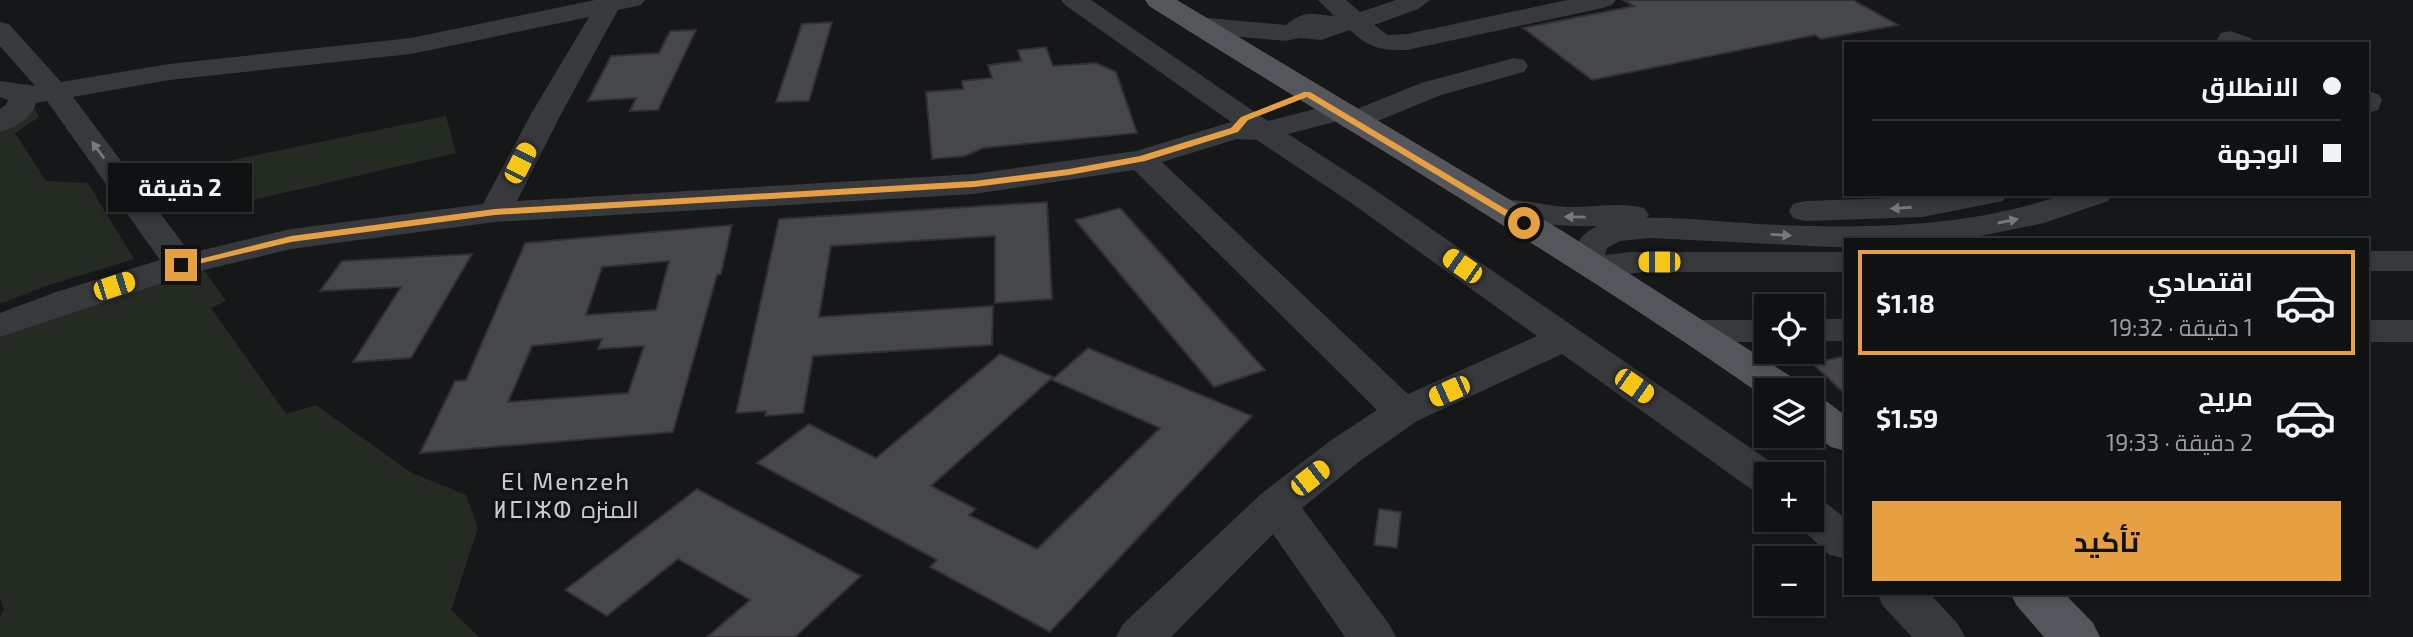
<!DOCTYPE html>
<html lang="ar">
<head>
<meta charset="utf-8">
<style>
	:root { --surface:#101112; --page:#191a1b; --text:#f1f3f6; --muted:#9c9d9f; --line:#303132; --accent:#e6a041 }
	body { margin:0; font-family:"Exo 2",Cairo,"Noto Sans Tifinagh",sans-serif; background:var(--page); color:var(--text); direction:rtl; height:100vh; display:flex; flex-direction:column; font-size:26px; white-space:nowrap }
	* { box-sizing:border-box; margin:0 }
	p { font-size:23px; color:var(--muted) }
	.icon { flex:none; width:38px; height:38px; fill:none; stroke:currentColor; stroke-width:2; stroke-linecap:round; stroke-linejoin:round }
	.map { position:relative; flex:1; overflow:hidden; direction:ltr }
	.sheet { position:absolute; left:1844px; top:238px; width:525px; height:357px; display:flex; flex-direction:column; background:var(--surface); border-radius:0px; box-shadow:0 4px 10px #0003,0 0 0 2px var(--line); direction:rtl }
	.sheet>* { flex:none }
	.hud { position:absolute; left:1844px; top:42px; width:525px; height:154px; border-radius:0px; box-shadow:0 4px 10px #0003,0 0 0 2px var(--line); direction:rtl; display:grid; align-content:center; height:154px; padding:0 28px; background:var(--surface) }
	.controls { position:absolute; left:1754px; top:294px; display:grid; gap:14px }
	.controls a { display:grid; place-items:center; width:70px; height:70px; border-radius:0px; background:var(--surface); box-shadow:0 4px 10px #0003,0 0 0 2px var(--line); font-size:35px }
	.end { position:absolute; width:32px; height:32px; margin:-16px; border:9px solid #e6a041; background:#111; box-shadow:0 0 0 4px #111 }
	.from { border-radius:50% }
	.bubble { position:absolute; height:49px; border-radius:0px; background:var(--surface); box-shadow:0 4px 10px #0003,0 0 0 2px var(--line); font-size:23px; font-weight:700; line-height:49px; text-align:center; direction:rtl }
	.car { position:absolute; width:21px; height:42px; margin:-21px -10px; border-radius:9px; box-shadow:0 0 5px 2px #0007; background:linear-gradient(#f5c518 24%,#345 0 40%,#f5c518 0 76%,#345 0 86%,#f5c518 0) }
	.hud b { display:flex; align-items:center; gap:24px; height:66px; font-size:26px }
	.hud b+b { border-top:2px solid var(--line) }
	.hud i { width:18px; height:18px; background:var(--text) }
	ul { padding:12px 0 0; list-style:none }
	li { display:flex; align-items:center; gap:21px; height:105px; margin:0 14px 10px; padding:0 14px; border:4px solid transparent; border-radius:0px }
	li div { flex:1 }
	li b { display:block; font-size:26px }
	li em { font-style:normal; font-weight:700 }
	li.current { border-color:var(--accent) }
	li>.icon { width:63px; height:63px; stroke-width:1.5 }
	.primary-button { display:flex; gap:14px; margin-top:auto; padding:14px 28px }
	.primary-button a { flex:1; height:80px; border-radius:0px; background:var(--accent); color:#111; font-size:28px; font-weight:700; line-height:80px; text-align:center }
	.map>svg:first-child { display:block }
	.green { fill:#232b23 }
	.building { fill:#45474b; stroke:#313134; stroke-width:2; fill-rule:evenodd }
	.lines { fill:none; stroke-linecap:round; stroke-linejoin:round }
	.minor { fill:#38393d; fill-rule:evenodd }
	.major { fill:#54565c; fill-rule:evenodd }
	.oneway { fill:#767a80 }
	.route { fill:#e6a041 }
	.labels { text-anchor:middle; stroke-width:7; stroke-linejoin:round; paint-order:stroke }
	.quarter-label { font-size:24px; letter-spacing:2px; fill:#cacdd4; stroke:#111213 }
</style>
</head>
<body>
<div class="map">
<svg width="2413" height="637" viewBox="0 0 2413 637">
	<rect width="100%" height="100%" fill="#161718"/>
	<g class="green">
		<path d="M34,107L39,117L15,133L46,181L88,183L134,259L46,286L0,304V127Z"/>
		<path d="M446,116L456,153L240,203L232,160Z"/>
		<path d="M201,266L226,301L211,308L286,414L316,405L412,473L466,495L478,528L451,610L479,637H0V617L4,609L0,599V336Z"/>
	</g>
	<g class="building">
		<path d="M1623,0H1853L1898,25L1821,39L1815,35L1592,80L1523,28L1634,6Z"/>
		<path d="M832,22L809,101L776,102L802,24Z"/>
		<path d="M696,30L658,110L630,111L636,98L588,101L611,56L659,53L670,31Z"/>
		<path d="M1046,47L1053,66L1096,63L1116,72L1137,133L983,148L965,156L932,159L926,92L963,89L962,81L992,78L988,65L1021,61L1018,50Z"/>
		<path d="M207,166L196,191L157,197L169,172Z"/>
		<path d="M1047,202L1052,299L995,303V236L831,246L819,317L993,306L992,345L813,356L803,413L765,416L766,411L736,413L779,219Z"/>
		<path d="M1120,208L1265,370L1214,387L1075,220Z"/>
		<path d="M732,225L721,274L717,275L673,432L420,453L455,381L466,380L525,243ZM669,261L656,310L586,315L602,267ZM602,339L598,349L644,346L628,393L508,402L532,346Z"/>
		<path d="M472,254L411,358L353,362L401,287L320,291L342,261Z"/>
		<path d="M1088,348L1252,416L1050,632L930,567L937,560L757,463L809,424L876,458L1000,354L1053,377L931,486L976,509L969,515L1037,549L1160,428L1052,380Z"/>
		<path d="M1846,356V395L1812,363Z"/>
		<path d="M697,489L861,576L795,637H707L750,600L678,559L607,616L565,590Z"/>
		<path d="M1379,509L1401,512L1397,548L1374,545Z"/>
	</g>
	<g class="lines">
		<g class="minor">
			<path d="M595,0H645L641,5L618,10L561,114L517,201L974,174L1136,151L1231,122L1065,5L1061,0H1091L1268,121L1338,103L1348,106L1352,111L1421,83L1514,58L1524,60L1528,66L1524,72L1441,95L1363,127L1353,130L1343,127L1338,121L1288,134L1369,186L1781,469L1784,474H1766V494L1751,489L1562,354L1417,421L1360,461L1302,508L1389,624L1396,637H1345L1273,534L1171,637H1116L1123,624L1261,494L1330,441L1377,410L1134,170L974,194L495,222L291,249L192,273L0,337V313L56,292L160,260L47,101L36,103C32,119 14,128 0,132V109L6,105L8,100L0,97V81L35,86L0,46V22L9,24L61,82L169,64L411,38ZM589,17L531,114L483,204L291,229L190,253L73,97L169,80L411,54ZM1237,139L1257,140L1347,200L1537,336L1408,394L1162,162Z"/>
			<path d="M1318,0H1346L1360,12L1396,0H1430L1418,9L1374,25L1388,35L1407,34L1567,0H1616L1612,5L1603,8L1407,50C1382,51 1369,48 1350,30L1321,40L1299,38L1286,41L1197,33L1188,31L1184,25L1188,19L1197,17L1286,25C1306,9 1310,14 1334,16Z"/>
			<path d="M2230,31L2251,38L2255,44H2220L2217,39L2221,33Z"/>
			<path d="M2368,91L2378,94L2382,100L2378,110L2368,113Z"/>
			<path d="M1938,194H2008L2003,201L1922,217L1805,221L1793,218L1789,211L1793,204L1805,201L1922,197Z"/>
			<path d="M2065,194H2113L2108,201L2044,223L1966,239L1846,240V247H1831L1651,238L1620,241L1607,248L1605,255L1631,252H1846V272C1780,272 1714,272 1648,272C1630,272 1608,280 1590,277C1555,271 1575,236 1597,226C1562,227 1525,224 1491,216L1487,209L1491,202C1518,196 1546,207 1573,207C1596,207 1621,202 1644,208L1649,215L1646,218C1683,217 1721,222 1758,224C1862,229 1966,229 2065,194Z"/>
			<rect x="2368" y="251" width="45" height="20"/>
			<rect x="1811" y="319" width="35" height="22"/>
			<path d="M1699,320H1766V342H1699L1686,339L1680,331L1686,323Z"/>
			<rect x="2368" y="320" width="45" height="22"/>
			<path d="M1811,498L1826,503L1846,519V559L1830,555L1792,520H1811Z"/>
			<path d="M1877,593H1929L1958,624L1965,637H1912L1883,606Z"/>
		</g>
		<g class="major">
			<path d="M1145,0H1177L1564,232L1798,381L1804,390H1766V398C1566,258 1355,136 1149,6Z"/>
			<path d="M1811,397L1826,401L1846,416V451L1831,447L1811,432Z"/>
			<path d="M2010,593H2064L2093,623L2100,637H2044L2017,606Z"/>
		</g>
	</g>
	<defs><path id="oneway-solid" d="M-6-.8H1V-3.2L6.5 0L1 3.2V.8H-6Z" transform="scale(1.75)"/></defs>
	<g class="oneway">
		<use href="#oneway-solid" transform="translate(98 150) rotate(-126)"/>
		<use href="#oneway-solid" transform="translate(1901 208) rotate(176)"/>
		<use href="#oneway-solid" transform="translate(1575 217) rotate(-179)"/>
		<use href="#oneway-solid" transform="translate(2008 221) rotate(-12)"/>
		<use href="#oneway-solid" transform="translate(1781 235) rotate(3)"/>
	</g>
	<path class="route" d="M1304,92H1310L1529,223L1520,225L1307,97L1248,120L1238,132L1145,161L1069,175L974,187L495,215L291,242L181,268L176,265L291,236L495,209L974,181L1069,169L1140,156L1231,128L1241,117Z"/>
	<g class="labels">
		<g class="quarter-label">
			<text x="566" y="490">El Menzeh<tspan x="566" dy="28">ⵍⵎⵏⵣⵀ المنزه</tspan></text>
		</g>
	</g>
</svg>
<div class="controls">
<a><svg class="icon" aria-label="locate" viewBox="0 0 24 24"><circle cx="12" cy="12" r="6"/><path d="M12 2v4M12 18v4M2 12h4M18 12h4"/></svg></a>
<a><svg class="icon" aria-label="layers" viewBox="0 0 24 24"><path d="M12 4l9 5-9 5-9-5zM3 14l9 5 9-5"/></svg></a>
<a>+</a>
<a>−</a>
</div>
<i class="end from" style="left:1524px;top:223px"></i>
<i class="end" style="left:181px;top:265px"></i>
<div class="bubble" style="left:108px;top:163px;width:144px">2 دقيقة</div>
<i class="car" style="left:520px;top:163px;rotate:27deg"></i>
<i class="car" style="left:1659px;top:262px;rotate:270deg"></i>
<i class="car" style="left:1462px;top:266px;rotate:305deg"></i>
<i class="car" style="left:114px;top:286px;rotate:72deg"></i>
<i class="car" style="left:1634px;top:386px;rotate:125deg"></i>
<i class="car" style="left:1449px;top:391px;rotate:246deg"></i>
<i class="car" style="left:1310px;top:478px;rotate:52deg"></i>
<div class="hud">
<b><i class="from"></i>الانطلاق</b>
<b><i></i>الوجهة</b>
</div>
<section class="sheet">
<ul>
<li class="current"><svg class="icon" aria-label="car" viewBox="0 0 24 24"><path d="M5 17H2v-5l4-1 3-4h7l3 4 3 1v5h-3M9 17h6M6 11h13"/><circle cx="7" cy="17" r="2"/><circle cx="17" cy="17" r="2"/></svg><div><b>اقتصادي</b><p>1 دقيقة · 19:32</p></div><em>$1.18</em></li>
<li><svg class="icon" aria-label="car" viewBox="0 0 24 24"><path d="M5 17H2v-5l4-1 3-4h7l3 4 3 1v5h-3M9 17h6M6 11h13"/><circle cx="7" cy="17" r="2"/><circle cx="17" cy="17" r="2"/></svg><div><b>مريح</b><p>2 دقيقة · 19:33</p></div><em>$1.59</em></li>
</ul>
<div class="primary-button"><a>تأكيد</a></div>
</section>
</div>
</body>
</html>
